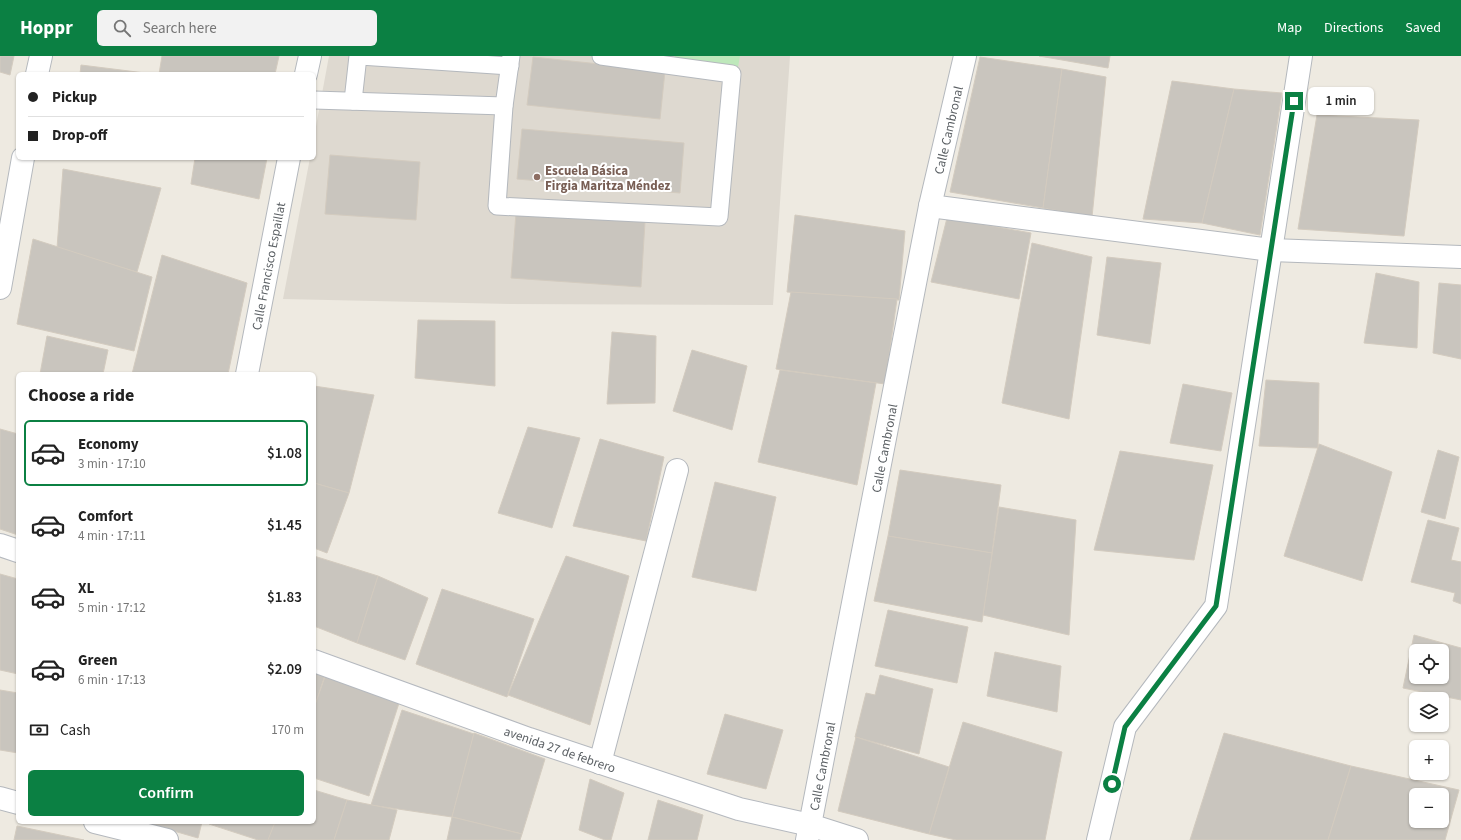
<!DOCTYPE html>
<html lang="en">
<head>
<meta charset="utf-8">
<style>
	:root { --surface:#fff; --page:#f2f2f2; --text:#222; --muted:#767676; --line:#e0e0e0; --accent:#0b8043 }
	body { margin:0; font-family:"Source Sans 3",sans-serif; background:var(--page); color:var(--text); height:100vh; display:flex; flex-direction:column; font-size:15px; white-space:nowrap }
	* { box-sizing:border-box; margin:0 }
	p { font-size:13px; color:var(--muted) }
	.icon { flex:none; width:22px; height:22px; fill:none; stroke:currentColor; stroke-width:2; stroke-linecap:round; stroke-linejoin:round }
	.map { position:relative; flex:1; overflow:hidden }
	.side { position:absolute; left:16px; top:316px; width:300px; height:452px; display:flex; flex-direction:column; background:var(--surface); border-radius:6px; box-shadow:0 1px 3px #0004 }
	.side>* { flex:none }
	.hud { position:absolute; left:16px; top:16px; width:300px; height:88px; border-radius:6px; box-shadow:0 1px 3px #0004; display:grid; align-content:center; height:88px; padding:0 12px; background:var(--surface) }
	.controls { position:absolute; left:1409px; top:588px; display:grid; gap:8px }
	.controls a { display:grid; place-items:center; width:40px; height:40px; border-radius:6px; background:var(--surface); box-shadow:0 1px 3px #0004; font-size:20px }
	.end { position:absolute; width:18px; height:18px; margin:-9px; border:5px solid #0b8043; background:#fff; box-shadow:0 0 0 2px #fff }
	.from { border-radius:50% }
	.bubble { position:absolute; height:28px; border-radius:6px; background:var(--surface); box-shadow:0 1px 3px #0004; font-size:13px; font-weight:600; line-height:28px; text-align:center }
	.hud b { display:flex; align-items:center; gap:14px; height:38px; font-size:15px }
	.hud b+b { border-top:1px solid var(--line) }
	.hud i { width:10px; height:10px; background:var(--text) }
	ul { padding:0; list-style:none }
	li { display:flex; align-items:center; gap:12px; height:66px; margin:0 8px 6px; padding:0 4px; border:2px solid transparent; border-radius:6px }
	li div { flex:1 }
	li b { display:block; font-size:15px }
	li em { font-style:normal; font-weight:600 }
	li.active { border-color:var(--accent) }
	li>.icon { width:36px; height:36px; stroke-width:1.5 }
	h2 { padding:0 12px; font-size:18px; line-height:48px }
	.pay { display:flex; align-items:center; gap:10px; height:44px; padding:0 12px; font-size:15px }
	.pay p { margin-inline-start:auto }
	.action { display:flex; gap:8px; margin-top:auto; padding:8px 12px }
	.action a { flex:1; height:46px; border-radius:6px; background:var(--accent); color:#fff; font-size:16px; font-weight:600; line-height:46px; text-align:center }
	header { display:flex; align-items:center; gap:24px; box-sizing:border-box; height:56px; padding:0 20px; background:var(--accent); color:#fff }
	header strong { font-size:19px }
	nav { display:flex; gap:22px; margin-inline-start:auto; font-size:14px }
	.search { width:280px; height:36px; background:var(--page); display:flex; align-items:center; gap:10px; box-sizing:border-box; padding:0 14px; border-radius:6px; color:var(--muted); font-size:15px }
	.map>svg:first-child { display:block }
	.education { fill:#ded9d0 }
	.green { fill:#bee8bb }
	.building { fill:#c9c5be; stroke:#d3cbbf; fill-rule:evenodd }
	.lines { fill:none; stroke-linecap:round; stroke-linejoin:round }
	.lane-casing { stroke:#b4b8bd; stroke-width:19 }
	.street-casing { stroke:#b4b8bd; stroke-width:24 }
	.secondary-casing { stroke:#b5b9bf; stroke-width:24 }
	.lane { stroke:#fff; stroke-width:17 }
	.street { stroke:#fff; stroke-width:22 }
	.secondary { stroke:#fff; stroke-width:22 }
	.route { stroke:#0b8043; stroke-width:5 }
	.education-dot { fill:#8d6e63; stroke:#fff; stroke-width:1.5 }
	.labels { text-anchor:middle; stroke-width:4; stroke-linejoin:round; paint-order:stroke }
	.street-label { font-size:13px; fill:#5a5f63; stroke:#fff }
	.education-label { font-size:13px; font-weight:bold; fill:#785e54; stroke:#fff; text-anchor:start }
</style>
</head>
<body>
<header>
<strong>Hoppr</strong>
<div class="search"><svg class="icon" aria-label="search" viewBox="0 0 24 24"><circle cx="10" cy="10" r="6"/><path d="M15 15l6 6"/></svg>Search here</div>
<nav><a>Map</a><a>Directions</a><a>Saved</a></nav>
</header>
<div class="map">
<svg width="1461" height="784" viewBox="0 0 1461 784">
	<rect width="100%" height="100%" fill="#eeeae1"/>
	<path class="education" d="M329,0H790L773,249L510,248L283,243L310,102H314V81Z"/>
	<path class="green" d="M675,0H740L738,11L674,5Z"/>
	<g class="building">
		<path d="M0,0H14L10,19L0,16Z"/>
		<path d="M162,0H279L275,18H159Z"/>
		<path d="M1039,0H1110L1108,12Z"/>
		<path d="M533,1L665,15L660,63L527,49Z"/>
		<path d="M980,1L1062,13L1043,152L950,136Z"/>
		<path d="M81,9L153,18H80Z"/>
		<path d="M1062,13L1106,21L1092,161L1043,152Z"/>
		<path d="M1172,25L1234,33L1202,167L1143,163Z"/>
		<path d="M1234,33L1282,37L1260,179L1202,167Z"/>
		<path d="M1317,59L1419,64L1404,180L1298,173Z"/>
		<path d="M522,73L684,87L680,137L517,123Z"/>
		<path d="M330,99L420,106L416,164L325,158Z"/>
		<path d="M195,102H267L259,143L191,128Z"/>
		<path d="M63,113L161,132L137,216L57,192Z"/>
		<path d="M516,157L645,166L641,231L511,222Z"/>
		<path d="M795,159L905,175L899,244L787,236Z"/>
		<path d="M947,162L1031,177L1019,243L931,226Z"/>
		<path d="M33,183L152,221L134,295L17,268Z"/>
		<path d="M1032,187L1092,201L1069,363L1002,347Z"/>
		<path d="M162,199L247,227L228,318H132Z"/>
		<path d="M1107,201L1161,207L1150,288L1097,279Z"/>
		<path d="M1376,217L1419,226L1417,292L1364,287Z"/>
		<path d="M1439,227L1461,229V303L1433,297Z"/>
		<path d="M791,236L897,243L885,328L776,313Z"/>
		<path d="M418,264L495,265V330L415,322Z"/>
		<path d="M612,276L656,280L655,347L607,348Z"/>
		<path d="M47,280L108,294L103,318H40Z"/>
		<path d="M692,294L747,310L732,374L673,355Z"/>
		<path d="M780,314L876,327L857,429L758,406Z"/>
		<path d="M1266,324L1319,327L1318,392L1259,390Z"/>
		<path d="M1183,328L1232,337L1221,395L1170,387Z"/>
		<path d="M314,330L374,339L349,437L314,427Z"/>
		<path d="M528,371L580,382L552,472L498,457Z"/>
		<path d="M0,373L18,378V479L0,473Z"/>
		<path d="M600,383L664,401L646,485L573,470Z"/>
		<path d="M1319,388L1392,416L1362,525L1284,500Z"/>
		<path d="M1438,394L1459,401L1445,463L1421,456Z"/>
		<path d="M1120,395L1213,409L1194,504L1094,494Z"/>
		<path d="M900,414L1001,429L992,497L888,480Z"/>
		<path d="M715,426L776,441L756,535L692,521Z"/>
		<path d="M314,427L349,437L327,497L314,492Z"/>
		<path d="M999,451L1076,464L1069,579L983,559Z"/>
		<path d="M1428,464L1459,472L1451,504L1461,506V548L1453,545L1455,537L1411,526Z"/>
		<path d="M888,480L992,497L982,566L874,545Z"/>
		<path d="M314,500L378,520L357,587L314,570Z"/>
		<path d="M566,500L629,520L590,669L508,639Z"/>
		<path d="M0,518L18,523V618L0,614Z"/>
		<path d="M378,520L428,542L405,604L357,587Z"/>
		<path d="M442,533L534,563L507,641L416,608Z"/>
		<path d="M888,554L968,571L957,627L875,610Z"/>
		<path d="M1414,579L1461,592V644L1403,632ZM1416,595H1442V621H1416Z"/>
		<path d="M995,596L1061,610L1057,656L987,640Z"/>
		<path d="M314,608L327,613L314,652Z"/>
		<path d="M327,615L400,644L369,740L314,722V652Z"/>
		<path d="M880,619L933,633L919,698L855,681L866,637L875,639Z"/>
		<path d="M0,634L18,637V697L0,694Z"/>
		<path d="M402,654L474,678L452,761L371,749Z"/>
		<path d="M725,658L783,674L766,733L707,718Z"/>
		<path d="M963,666L1062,696L1045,784H956L929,778Z"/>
		<path d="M474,677L545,703L522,778L452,761Z"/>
		<path d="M1224,677L1351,710L1328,784H1190Z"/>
		<path d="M856,681L949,711L929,778L838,755Z"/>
		<path d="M1351,710L1459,734L1445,784H1328ZM1416,739H1442V765H1416Z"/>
		<path d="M590,723L624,737L611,784H605L579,774Z"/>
		<path d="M314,734L347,744L334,784H267L274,766H314Z"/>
		<path d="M347,744L397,754L389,784H334Z"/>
		<path d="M658,744L703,759L697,784H648Z"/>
		<path d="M452,761L522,778L520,784H447Z"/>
		<path d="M146,766H202L198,782L146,767Z"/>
		<path d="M209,766H275L268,784H258L209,768Z"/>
		<path d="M17,770L84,784H14Z"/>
	</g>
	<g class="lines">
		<g class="lane-casing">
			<g id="lane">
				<path d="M360,0L510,10"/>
				<path d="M511,0L504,50L497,150L719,161L732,18L601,0"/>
				<path d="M314,44L504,50"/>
				<path d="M353,45L358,0"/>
			</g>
		</g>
		<g class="street-casing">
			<g id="street">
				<path d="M37,18L41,0"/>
				<path d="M306,18L310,0"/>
				<path d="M930,150L1271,194L1461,201"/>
				<path d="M0,232L23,102"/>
				<path d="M247,318L289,102"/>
				<path d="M600,707L677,414"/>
				<path d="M0,742L18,747"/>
				<path d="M95,766L167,784"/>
				<path d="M857,784L810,769L930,150L965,0"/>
				<path d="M1098,784L1125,671L1216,550L1301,0"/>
			</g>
		</g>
		<g class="secondary-casing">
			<g id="secondary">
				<path d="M0,489L18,495"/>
				<path d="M314,605L529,683L739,753L810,769L807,784"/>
			</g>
		</g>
		<use href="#lane" class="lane"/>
		<use href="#street" class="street"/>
		<use href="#secondary" class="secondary"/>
	</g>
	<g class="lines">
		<path class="route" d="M1112,728L1125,671L1216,550L1294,45"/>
	</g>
	<circle class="education-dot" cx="537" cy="121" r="4"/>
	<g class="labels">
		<g class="street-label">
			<text transform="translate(948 74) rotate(-77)" y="5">Calle Cambronal</text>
			<text transform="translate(268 210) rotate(-79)" y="5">Calle Francisco Espaillat</text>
			<text transform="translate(884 392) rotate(-79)" y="5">Calle Cambronal</text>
			<text transform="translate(560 693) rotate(19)" y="5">avenida 27 de febrero</text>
			<text transform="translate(822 710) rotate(-79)" y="5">Calle Cambronal</text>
		</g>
		<g class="education-label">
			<text x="545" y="119">Escuela Básica<tspan x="545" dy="15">Firgia Maritza Méndez</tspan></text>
		</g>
	</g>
</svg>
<div class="controls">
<a><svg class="icon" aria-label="locate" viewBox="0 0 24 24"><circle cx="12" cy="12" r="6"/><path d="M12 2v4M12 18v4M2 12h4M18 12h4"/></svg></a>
<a><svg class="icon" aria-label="layers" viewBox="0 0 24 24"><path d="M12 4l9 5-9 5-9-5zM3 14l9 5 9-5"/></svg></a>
<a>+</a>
<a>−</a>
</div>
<i class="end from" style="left:1112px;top:728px"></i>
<i class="end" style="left:1294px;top:45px"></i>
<div class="bubble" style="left:1308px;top:31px;width:66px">1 min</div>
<div class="hud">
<b><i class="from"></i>Pickup</b>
<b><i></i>Drop-off</b>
</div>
<section class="side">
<h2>Choose a ride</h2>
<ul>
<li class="active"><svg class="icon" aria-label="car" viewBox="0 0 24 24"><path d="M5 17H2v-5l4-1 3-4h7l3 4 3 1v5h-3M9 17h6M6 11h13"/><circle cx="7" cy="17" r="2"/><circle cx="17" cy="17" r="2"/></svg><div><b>Economy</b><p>3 min · 17:10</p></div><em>$1.08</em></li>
<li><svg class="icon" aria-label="car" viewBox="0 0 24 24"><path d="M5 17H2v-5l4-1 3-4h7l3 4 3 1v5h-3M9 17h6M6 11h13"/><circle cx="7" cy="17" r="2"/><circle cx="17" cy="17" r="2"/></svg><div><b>Comfort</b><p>4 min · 17:11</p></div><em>$1.45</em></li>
<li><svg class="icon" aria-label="car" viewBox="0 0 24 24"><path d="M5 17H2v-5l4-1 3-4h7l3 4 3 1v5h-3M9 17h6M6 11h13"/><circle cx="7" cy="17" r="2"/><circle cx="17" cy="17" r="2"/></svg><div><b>XL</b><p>5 min · 17:12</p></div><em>$1.83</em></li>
<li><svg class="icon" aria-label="car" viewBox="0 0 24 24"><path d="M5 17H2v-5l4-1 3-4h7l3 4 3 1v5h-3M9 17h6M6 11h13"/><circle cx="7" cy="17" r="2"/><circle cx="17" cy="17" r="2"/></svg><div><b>Green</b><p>6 min · 17:13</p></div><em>$2.09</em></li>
</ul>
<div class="pay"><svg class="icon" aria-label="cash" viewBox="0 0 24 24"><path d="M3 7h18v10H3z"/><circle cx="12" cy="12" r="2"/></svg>Cash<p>170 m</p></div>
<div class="action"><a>Confirm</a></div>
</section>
</div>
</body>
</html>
